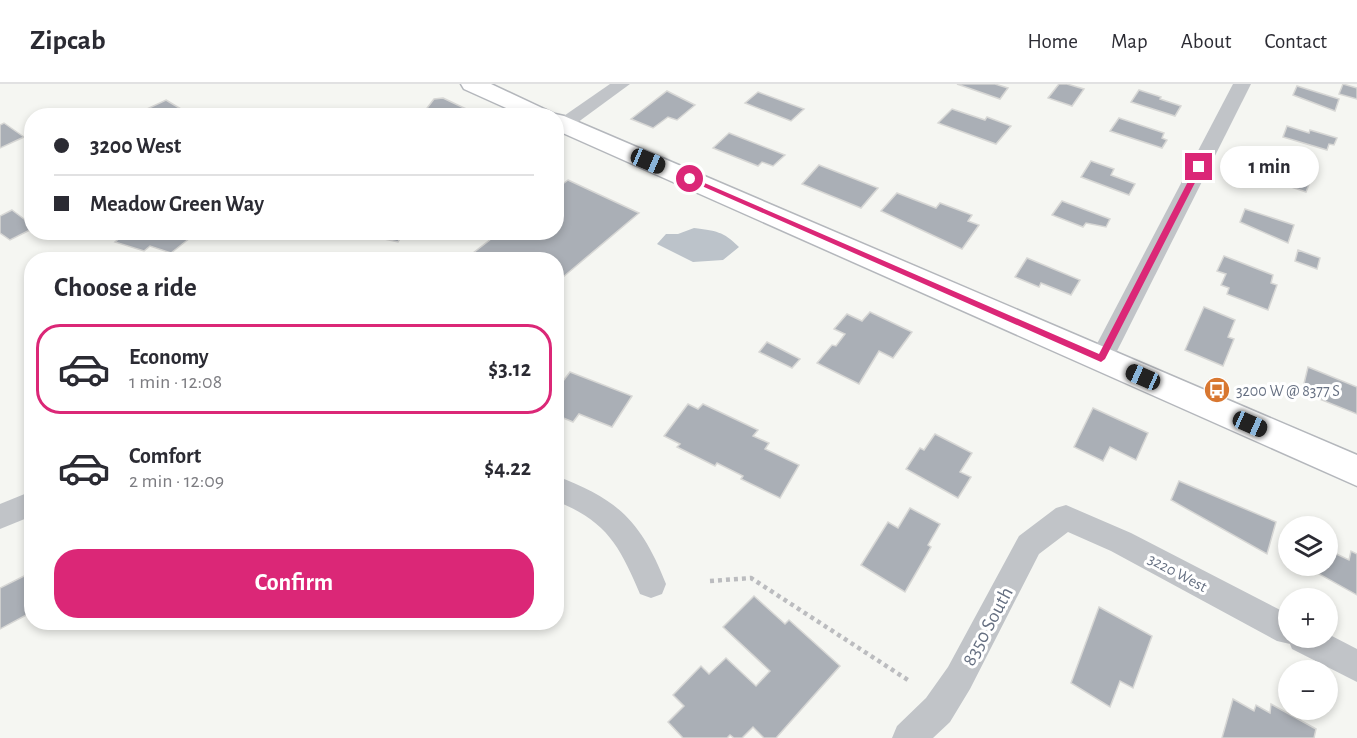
<!DOCTYPE html>
<html lang="en">
<head>
<meta charset="utf-8">
<style>
	:root { --surface:#fff; --page:#f7f7f7; --text:#2b2b33; --muted:#7c7c81; --line:#e1e1e2; --accent:#db2777 }
	body { margin:0; font-family:"Alegreya Sans",sans-serif; background:var(--page); color:var(--text); height:100vh; display:flex; flex-direction:column; font-size:22px; white-space:nowrap }
	* { box-sizing:border-box; margin:0 }
	p { font-size:20px; color:var(--muted) }
	.icon { flex:none; width:33px; height:33px; fill:none; stroke:currentColor; stroke-width:2; stroke-linecap:round; stroke-linejoin:round }
	.map { position:relative; flex:1; overflow:hidden }
	.details { position:absolute; left:24px; top:168px; width:540px; height:378px; display:flex; flex-direction:column; background:var(--surface); border-radius:24px; box-shadow:0 3px 9px #0003 }
	.details>* { flex:none }
	.top-card { position:absolute; left:24px; top:24px; width:540px; height:132px; border-radius:24px; box-shadow:0 3px 9px #0003; display:grid; align-content:center; height:132px; padding:0 30px; background:var(--surface) }
	.tools { position:absolute; left:1278px; top:432px; display:grid; gap:12px }
	.tools a { display:grid; place-items:center; width:60px; height:60px; border-radius:50%; background:var(--surface); box-shadow:0 3px 9px #0003; font-size:30px }
	.end { position:absolute; width:27px; height:27px; margin:-14px; border:8px solid #db2777; background:#fff; box-shadow:0 0 0 3px #fff }
	.from { border-radius:50% }
	.bubble { position:absolute; height:42px; border-radius:21px; background:var(--surface); box-shadow:0 3px 9px #0003; font-size:20px; font-weight:700; line-height:42px; text-align:center }
	.car { position:absolute; width:18px; height:36px; margin:-18px -9px; border-radius:8px; box-shadow:0 0 4px 2px #0007; background:linear-gradient(#222 24%,#8ab4d8 0 40%,#222 0 76%,#8ab4d8 0 86%,#222 0) }
	.top-card b { display:flex; align-items:center; gap:21px; height:57px; font-size:22px }
	.top-card b+b { border-top:2px solid var(--line) }
	.top-card i { width:15px; height:15px; background:var(--text) }
	ul { padding:0; list-style:none }
	li { display:flex; align-items:center; gap:18px; height:90px; margin:0 12px 9px; padding:0 18px; border:3px solid transparent; border-radius:24px }
	li div { flex:1 }
	li b { display:block; font-size:22px }
	li em { font-style:normal; font-weight:700 }
	li.active { border-color:var(--accent) }
	li>.icon { width:54px; height:54px; stroke-width:1.5 }
	h2 { padding:0 30px; font-size:27px; line-height:72px }
	.action { display:flex; gap:12px; margin-top:auto; padding:12px 30px }
	.action a { flex:1; height:69px; border-radius:24px; background:var(--accent); color:#fff; font-size:24px; font-weight:700; line-height:69px; text-align:center }
	header { display:flex; align-items:center; gap:36px; box-sizing:border-box; height:84px; padding:0 30px; background:var(--surface); border-bottom:2px solid var(--line) }
	header strong { font-size:28px }
	nav { display:flex; gap:33px; margin-inline-start:auto; font-size:21px }
	.map>svg:first-child { display:block }
	.water { fill:#bcc3ca }
	.building { fill:#aaafb6; stroke:#d7d7d5; stroke-width:1.5 }
	.lines { fill:none; stroke-linecap:round; stroke-linejoin:round }
	.secondary-casing { stroke:#b4b7bc; stroke-width:3 }
	.path { stroke:#bbbcbf; stroke-width:4.5; stroke-dasharray:4 4; stroke-linecap:butt }
	.street { fill:#c1c4c8; fill-rule:evenodd }
	.secondary { fill:#fff; fill-rule:evenodd }
	.route { fill:#db2777 }
	.labels { text-anchor:middle; stroke-width:6; stroke-linejoin:round; paint-order:stroke }
	.poi-label { font-size:16px; fill:#667082; stroke:#fff; text-anchor:start }
	.street-label { font-size:16px; fill:#667082; stroke:#fff }
	.near-street-label { font-size:20px; fill:#667082; stroke:#fff }
</style>
</head>
<body>
<header>
<strong>Zipcab</strong>
<nav><a>Home</a><a>Map</a><a>About</a><a>Contact</a></nav>
</header>
<div class="map">
<svg width="1357" height="654" viewBox="0 0 1357 654">
	<rect width="100%" height="100%" fill="#f5f6f2"/>
	<path class="water" d="M694,144C716,147 723,147 739,163L723,176L693,178L657,160L666,150H678Z"/>
	<g class="building">
		<path d="M957,0H995L1008,4L1000,15Z"/>
		<path d="M1059,0H1067L1084,5L1072,22L1048,14Z"/>
		<path d="M1343,0L1357,4V15L1339,10Z"/>
		<path d="M1297,2L1339,15L1335,27L1293,11Z"/>
		<path d="M1139,6L1161,13L1160,15L1181,22L1175,32L1131,18Z"/>
		<path d="M667,7L695,21L677,36L668,33L653,44L631,35Z"/>
		<path d="M758,8L804,25L791,37L745,19Z"/>
		<path d="M443,14L481,32H421L434,15Z"/>
		<path d="M166,16L186,28L179,32H132Z"/>
		<path d="M952,25L985,36L987,33L1011,42L996,60L938,39Z"/>
		<path d="M1119,34L1164,49L1162,54L1167,56L1162,64L1110,47Z"/>
		<path d="M4,39L24,53L0,64V41Z"/>
		<path d="M1287,42L1309,49L1310,46L1337,54L1334,61L1329,60L1327,66L1283,53Z"/>
		<path d="M729,49L785,71L773,82L762,78L758,82L713,64Z"/>
		<path d="M1091,77L1114,85L1111,91L1135,100L1129,111L1081,93Z"/>
		<path d="M819,81L878,104L861,124L802,100Z"/>
		<path d="M1265,81L1312,93L1306,108L1259,92Z"/>
		<path d="M568,96L639,129L556,199V176H464L500,148H556V105Z"/>
		<path d="M897,109L936,124L940,119L972,131L968,137L979,141L962,165L881,127Z"/>
		<path d="M1062,117L1110,135L1106,143L1086,139L1083,143L1052,131Z"/>
		<path d="M1245,125L1294,141L1288,159L1240,138Z"/>
		<path d="M12,126L32,141V145L10,156L0,149V132Z"/>
		<path d="M127,148H174L190,154L171,169L150,162L144,167L115,158Z"/>
		<path d="M351,148H419L414,155L401,153L398,158Z"/>
		<path d="M1298,166L1320,174L1317,185L1295,177Z"/>
		<path d="M1224,172L1273,191L1271,199L1277,201L1268,226L1227,210L1229,204L1221,201L1226,190L1217,187Z"/>
		<path d="M1027,174L1080,196L1071,211L1041,199L1039,203L1015,193Z"/>
		<path d="M1204,223L1235,236L1228,253L1234,255L1223,282L1185,266Z"/>
		<path d="M870,228L912,248L893,274L879,267L859,300L817,279L832,261L836,262L845,250L834,245L847,230L862,237Z"/>
		<path d="M767,258L800,275L792,284L759,268Z"/>
		<path d="M1308,283L1357,303V330L1302,308Z"/>
		<path d="M570,288L632,312L612,343L579,330L573,338L556,331V306Z"/>
		<path d="M688,320L698,325L703,320L758,346L753,352L769,359L765,365L799,381L780,414L741,395L743,392L717,379L715,382L677,363L680,360L664,352Z"/>
		<path d="M1093,324L1148,349L1136,376L1110,363L1103,377L1074,363Z"/>
		<path d="M935,350L972,369L960,388L971,393L958,414L906,385L920,364L924,366Z"/>
		<path d="M1179,397L1276,438L1267,470L1171,416Z"/>
		<path d="M910,424L940,440L928,461L931,463L905,508L861,481L888,438L898,444Z"/>
		<path d="M1328,466L1349,476L1351,467L1357,470V511L1310,485L1311,482H1328Z"/>
		<path d="M32,488V528L0,545V504Z"/>
		<path d="M754,512L785,540L789,536L840,582L776,654H764L753,643L742,654H734L730,651L727,654H683L668,638L684,622L673,611L701,582L709,590L726,574L756,602L770,587L723,543Z"/>
		<path d="M1099,523L1152,552L1133,604L1120,597L1110,623L1071,599Z"/>
		<path d="M1233,615L1254,627L1256,621L1270,629L1271,620L1316,645L1314,654H1222Z"/>
	</g>
	<g class="lines">
		<g class="secondary-casing">
			<path id="secondary" d="M461,0H491L555,30L564,32L1357,371V402L556,46V32H524L464,5Z"/>
		</g>
		<path class="path" d="M710,497L751,494L911,598"/>
		<g class="street">
			<path d="M610,0H630L570,44H558V36Z"/>
			<path d="M1233,0H1251L1110,281L1101,284L1092,281L1089,275Z"/>
			<path d="M556,392C619,415 642,439 666,500L662,510L651,514L640,510C620,463 607,437 556,417Z"/>
			<path d="M32,407V432L0,445V420Z"/>
			<path d="M1066,421L1131,449L1288,530V554H1328V550L1357,565V598L1292,565L1290,560L1277,557L1111,467L1068,448L1039,470L970,605L950,638L933,654H892L897,642L926,614L948,583L1019,452L1056,424Z"/>
		</g>
		<use href="#secondary" class="secondary"/>
	</g>
	<path class="route" d="M1196,82L1203,83L1105,275L1101,278L686,95L693,94L1099,270Z"/>
	<defs>
		<g id="bus-disc" transform="scale(1.35)"><circle r="9.5" fill="#d87730" stroke="#fff"/><path d="M-5-6H5V4H4V6H2V4H-2V6H-4V4H-5ZM-3.5-4V0h7V-4ZM-3.5 1.2v1.5H-2V1.2ZM2 1.2v1.5H3.5V1.2Z" fill="#fff"/></g>
	</defs>
	<g fill-rule="evenodd">
		<use href="#bus-disc" x="1217" y="306"/>
	</g>
	<g class="labels">
		<g class="poi-label">
			<text x="1236" y="312">3200 W @ 8377 S</text>
		</g>
		<g class="street-label">
			<text transform="translate(1178 488) rotate(28)" y="6">3220 West</text>
		</g>
		<g class="near-street-label">
			<text transform="translate(987 542) rotate(-62)" y="7">8350 South</text>
		</g>
	</g>
</svg>
<div class="tools">
<a><svg class="icon" aria-label="layers" viewBox="0 0 24 24"><path d="M12 4l9 5-9 5-9-5zM3 14l9 5 9-5"/></svg></a>
<a>+</a>
<a>−</a>
</div>
<i class="end from" style="left:690px;top:95px"></i>
<i class="end" style="left:1199px;top:83px"></i>
<div class="bubble" style="left:1220px;top:62px;width:99px">1 min</div>
<i class="car" style="left:648px;top:77px;rotate:113deg"></i>
<i class="car" style="left:1143px;top:293px;rotate:294deg"></i>
<i class="car" style="left:1250px;top:340px;rotate:114deg"></i>
<div class="top-card">
<b><i class="from"></i>3200 West</b>
<b><i></i>Meadow Green Way</b>
</div>
<section class="details">
<h2>Choose a ride</h2>
<ul>
<li class="active"><svg class="icon" aria-label="car" viewBox="0 0 24 24"><path d="M5 17H2v-5l4-1 3-4h7l3 4 3 1v5h-3M9 17h6M6 11h13"/><circle cx="7" cy="17" r="2"/><circle cx="17" cy="17" r="2"/></svg><div><b>Economy</b><p>1 min · 12:08</p></div><em>$3.12</em></li>
<li><svg class="icon" aria-label="car" viewBox="0 0 24 24"><path d="M5 17H2v-5l4-1 3-4h7l3 4 3 1v5h-3M9 17h6M6 11h13"/><circle cx="7" cy="17" r="2"/><circle cx="17" cy="17" r="2"/></svg><div><b>Comfort</b><p>2 min · 12:09</p></div><em>$4.22</em></li>
</ul>
<div class="action"><a>Confirm</a></div>
</section>
</div>
</body>
</html>
